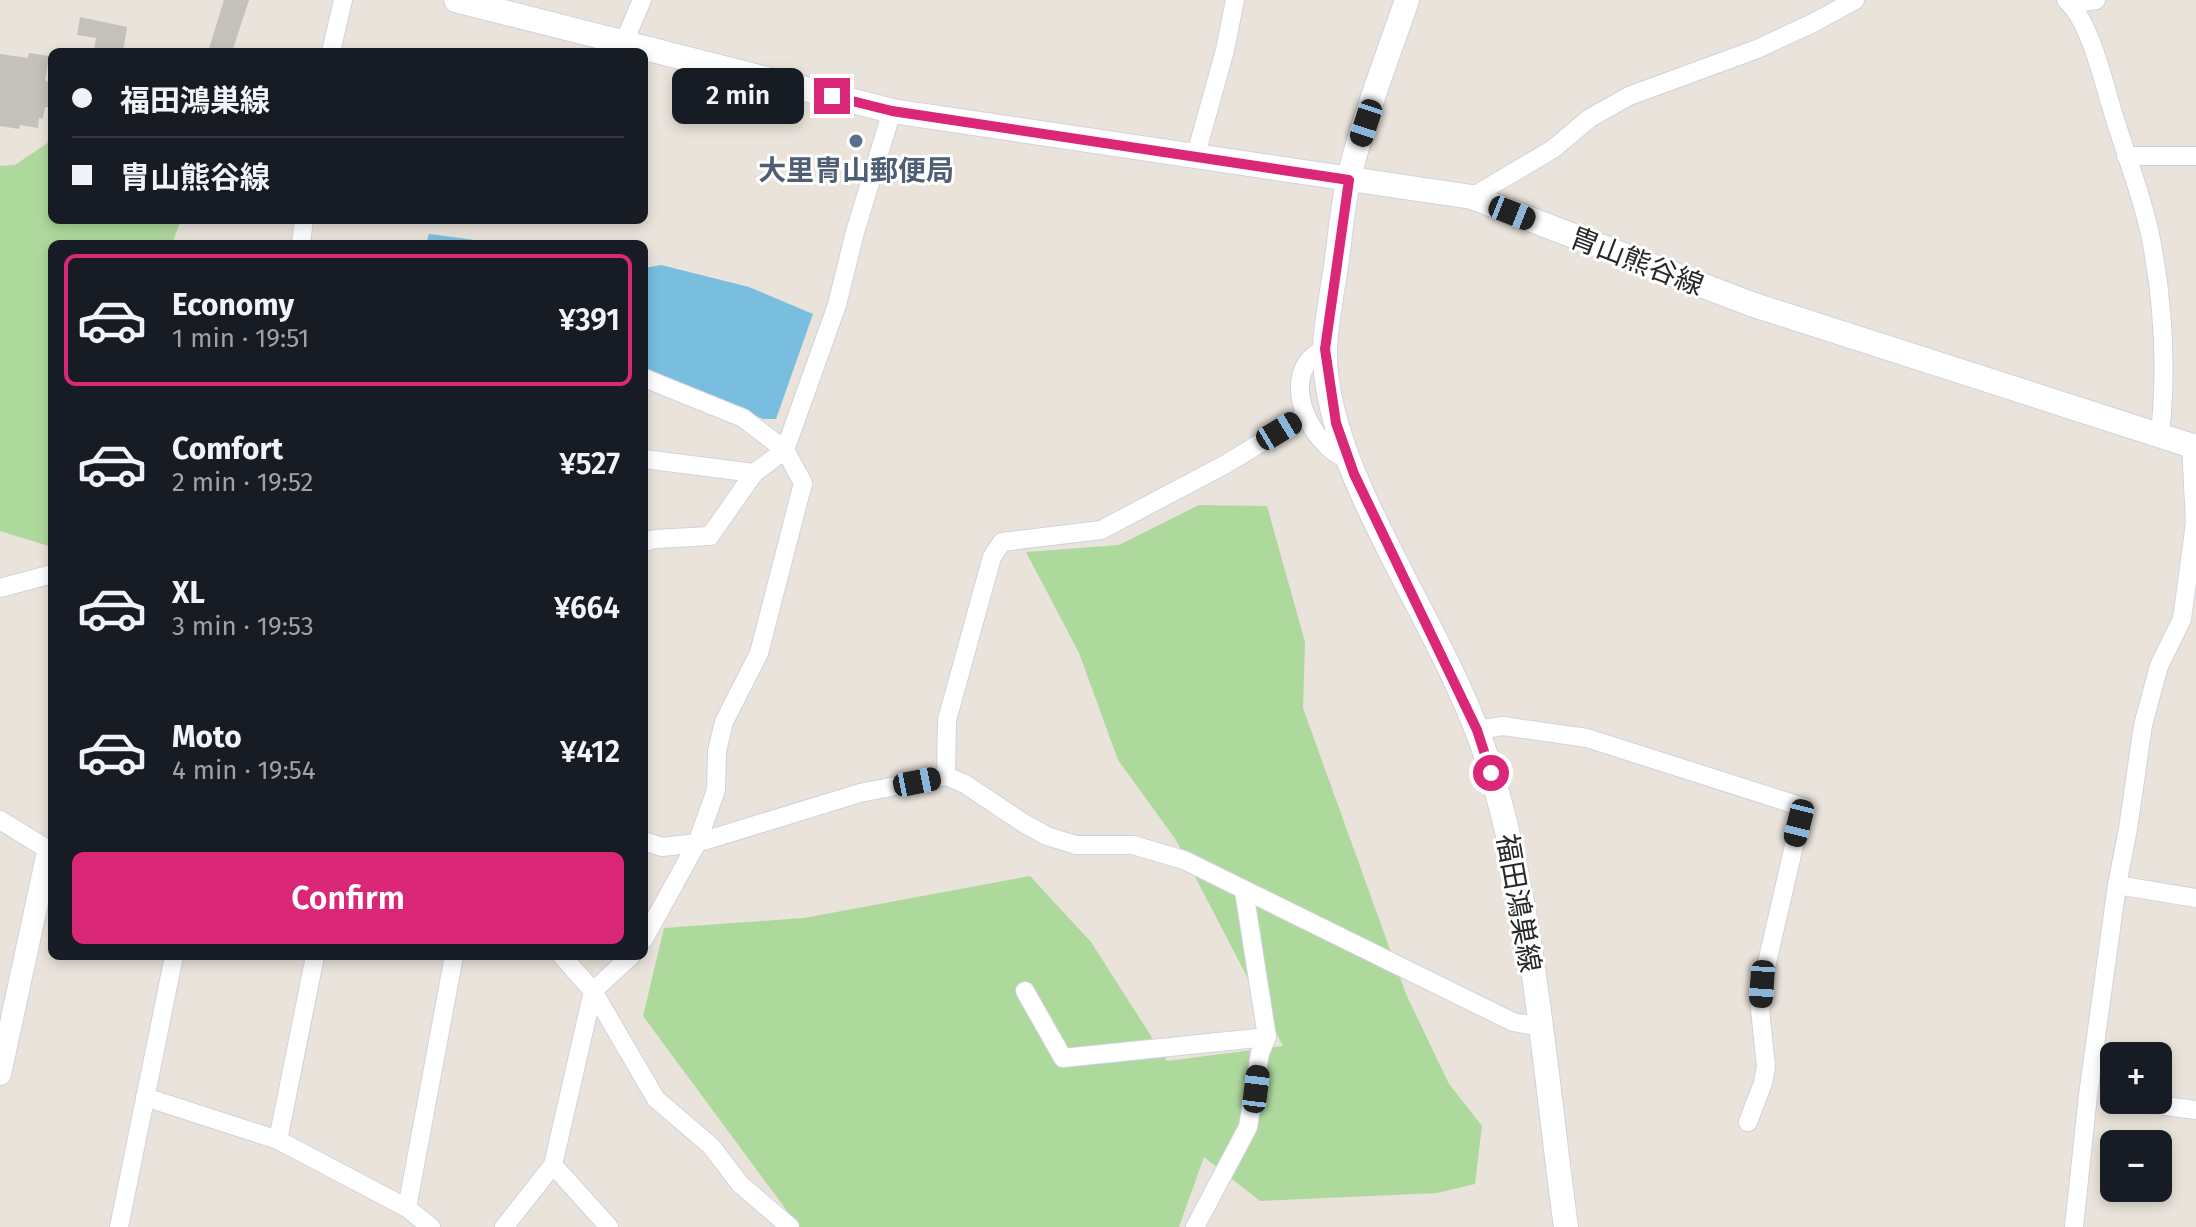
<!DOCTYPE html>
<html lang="en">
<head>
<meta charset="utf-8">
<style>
	:root { --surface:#171b24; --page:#242831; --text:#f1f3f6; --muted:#9ea1a6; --line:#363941; --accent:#db2777 }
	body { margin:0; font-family:"Fira Sans","Noto Sans JP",sans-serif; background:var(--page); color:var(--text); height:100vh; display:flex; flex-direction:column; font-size:30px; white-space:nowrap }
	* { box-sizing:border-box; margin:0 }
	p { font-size:26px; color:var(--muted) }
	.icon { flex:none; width:44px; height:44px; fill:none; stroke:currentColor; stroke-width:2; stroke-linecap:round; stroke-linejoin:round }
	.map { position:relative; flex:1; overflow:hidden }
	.panel { position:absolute; left:48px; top:240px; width:600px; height:720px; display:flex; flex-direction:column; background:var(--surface); border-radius:12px; box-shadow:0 4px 12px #0003 }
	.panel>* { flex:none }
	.top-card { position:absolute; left:48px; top:48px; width:600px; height:176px; border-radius:12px; box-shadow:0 4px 12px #0003; display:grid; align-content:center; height:176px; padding:0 24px; background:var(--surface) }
	.buttons { position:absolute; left:2100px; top:1042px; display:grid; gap:16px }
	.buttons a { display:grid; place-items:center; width:72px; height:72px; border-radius:12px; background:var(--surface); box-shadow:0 4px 12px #0003; font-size:40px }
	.end { position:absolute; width:36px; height:36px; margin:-18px; border:10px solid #db2777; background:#fff; box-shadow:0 0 0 4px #fff }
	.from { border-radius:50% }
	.bubble { position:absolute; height:56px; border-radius:12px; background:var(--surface); box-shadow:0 4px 12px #0003; font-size:26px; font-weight:600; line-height:56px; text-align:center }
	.car { position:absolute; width:24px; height:48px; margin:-24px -12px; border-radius:10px; box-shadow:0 0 6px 2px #0007; background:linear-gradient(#222 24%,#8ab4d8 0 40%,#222 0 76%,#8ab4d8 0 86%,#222 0) }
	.top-card b { display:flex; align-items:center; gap:28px; height:76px; font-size:30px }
	.top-card b+b { border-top:2px solid var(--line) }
	.top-card i { width:20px; height:20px; background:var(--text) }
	ul { padding:14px 0 0; list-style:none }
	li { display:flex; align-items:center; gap:24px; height:132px; margin:0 16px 12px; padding:0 8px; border:4px solid transparent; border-radius:12px }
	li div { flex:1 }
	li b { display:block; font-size:30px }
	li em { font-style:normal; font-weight:600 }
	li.selected { border-color:var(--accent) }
	li>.icon { width:72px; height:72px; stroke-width:1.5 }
	.primary-button { display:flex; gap:16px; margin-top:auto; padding:16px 24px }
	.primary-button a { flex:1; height:92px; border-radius:12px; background:var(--accent); color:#fff; font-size:32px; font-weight:600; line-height:92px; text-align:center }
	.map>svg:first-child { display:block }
	.green { fill:#aed99d }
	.water { fill:#79bedf }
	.building { fill:#c4c0ba }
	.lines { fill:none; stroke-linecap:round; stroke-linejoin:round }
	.minor-casing { stroke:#d0d2df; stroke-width:20 }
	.tertiary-casing { stroke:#d0d2df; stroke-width:24 }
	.secondary-casing { stroke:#d0d2df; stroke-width:26 }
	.minor { stroke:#fff; stroke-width:18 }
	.tertiary { stroke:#fff; stroke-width:22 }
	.secondary { stroke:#fff; stroke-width:24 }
	.route { stroke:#db2777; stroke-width:10 }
	.service-dot { fill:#5c6f8a; stroke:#fff; stroke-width:3 }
	.labels { text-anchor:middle; stroke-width:6; stroke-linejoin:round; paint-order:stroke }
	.service-label { font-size:28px; font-weight:bold; fill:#4e5e75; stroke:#fff }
	.street-label { font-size:28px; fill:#282828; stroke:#fff }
</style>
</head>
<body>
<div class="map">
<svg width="2196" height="1227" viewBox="0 0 2196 1227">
	<rect width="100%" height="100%" fill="#e9e3db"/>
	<g class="green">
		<path d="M52,140V220H181L174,238L175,244H52V547L0,531V166L15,165Z"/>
		<path d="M1199,505L1267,506L1305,642L1303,708L1406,994L1449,1084L1482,1126L1475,1184L1437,1193L1260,1201L1204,1157L1179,1227H799L643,1016L664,928L804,918L1030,876L1091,942L1167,1061L1283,1046L1176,840L1118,760L1079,653L1026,552L1119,545Z"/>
	</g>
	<g class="water">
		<path d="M429,234L505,244H506H426Z"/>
		<path d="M661,265L749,287L813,314L776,419H763L644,367V268Z"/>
	</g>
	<g class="building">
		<path d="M224,0H249L232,52H208Z"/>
		<path d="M80,17L127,27L123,52H94L96,38L77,35Z"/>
		<path d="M29,53L49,56L45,80L52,85V108L45,107L43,119L39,118L38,128L20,125L19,129L0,126V54L28,58Z"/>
	</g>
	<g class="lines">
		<g class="minor-casing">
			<g id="minor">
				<path d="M2066,0C2089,20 2102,76 2111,106C2123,148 2141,191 2150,234C2163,299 2167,369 2160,434"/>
				<path d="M2070,4L2096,0"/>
				<path d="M624,42L642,0"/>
				<path d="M331,52L343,0"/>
				<path d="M2126,156H2196"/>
				<path d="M1195,158L1225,50L1235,0"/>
				<path d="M1472,197L1553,149L1590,118L1629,96L1757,49L1813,23L1855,0"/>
				<path d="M301,244L304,220"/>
				<path d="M1325,349C1274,371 1310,447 1349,460"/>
				<path d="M644,378L743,418L785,450L803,483L759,653L724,722L717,751L716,790L697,843L644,939"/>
				<path d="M644,459L754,473"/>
				<path d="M644,542L655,539L710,536L754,473L785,450L837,305L855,232L892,111"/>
				<path d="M0,588L52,574"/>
				<path d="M1477,730L1503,726L1587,738L1803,807L1762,984L1760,1009L1766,1067L1763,1083L1748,1122"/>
				<path d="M946,776L947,720L992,557L1002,542L1101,530L1226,464L1306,415"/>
				<path d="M0,820L52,852"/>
				<path d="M644,841L662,847L697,843L860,793L946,776L965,784L1025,824L1047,836L1076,845H1133L1184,860L1513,1022L1541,1027"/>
				<path d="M2117,885L2196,898"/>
				<path d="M562,956L593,991L656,1099L711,1146L740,1184L790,1227"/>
				<path d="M1025,991L1063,1058L1267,1037"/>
				<path d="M145,1097L278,1140L407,1208L431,1227"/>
				<path d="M2122,1100L2196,1110"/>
				<path d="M278,1140L315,956"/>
				<path d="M553,1165L609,1227"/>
				<path d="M407,1208L454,956"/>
				<path d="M119,1227L174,956"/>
				<path d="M504,1227L553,1165L593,991L631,956"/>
				<path d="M1195,1227L1248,1127L1260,1053L1267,1037L1244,891"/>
				<path d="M2074,1227L2088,1095L2117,885L2128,829L2143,725L2159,666L2182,619L2195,523L2191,445"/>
			</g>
		</g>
		<g class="tertiary-casing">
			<path id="tertiary" d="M0,1074L48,852"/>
		</g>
		<g class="secondary-casing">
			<g id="secondary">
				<path d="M456,0L892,111L1472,197L1751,304L2196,447"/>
				<path d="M1407,0C1387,58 1364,117 1349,177C1342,208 1340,241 1335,273C1331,298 1326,324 1325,349C1324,391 1338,435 1354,474C1395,574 1459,666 1491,771C1535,918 1545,1075 1566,1227"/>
			</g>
		</g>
		<use href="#minor" class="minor"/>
		<use href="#tertiary" class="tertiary"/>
		<use href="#secondary" class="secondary"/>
	</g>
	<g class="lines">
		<path class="route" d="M832,96L892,111L1349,180L1325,349L1336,423L1354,474L1477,730L1491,773"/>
	</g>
	<circle class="service-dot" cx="856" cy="141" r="8"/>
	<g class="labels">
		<g class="service-label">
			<text x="856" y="180">大里冑山郵便局</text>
		</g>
		<g class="street-label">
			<text transform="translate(1637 261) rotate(21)" y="10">胄山熊谷線</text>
			<text transform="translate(1519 903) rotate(80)" y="10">福田鴻巣線</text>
		</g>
	</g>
</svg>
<div class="buttons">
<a>+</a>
<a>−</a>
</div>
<i class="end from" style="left:1491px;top:773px"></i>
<i class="end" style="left:832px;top:96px"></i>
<div class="bubble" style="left:672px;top:68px;width:132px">2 min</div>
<i class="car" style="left:1366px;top:123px;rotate:198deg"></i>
<i class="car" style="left:1512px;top:213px;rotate:112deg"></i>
<i class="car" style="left:1279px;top:431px;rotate:59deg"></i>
<i class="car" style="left:917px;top:782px;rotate:79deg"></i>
<i class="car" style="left:1799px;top:823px;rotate:194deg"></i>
<i class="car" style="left:1762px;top:984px;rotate:184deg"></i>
<i class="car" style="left:1256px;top:1089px;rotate:7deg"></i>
<div class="top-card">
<b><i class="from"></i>福田鴻巣線</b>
<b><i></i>胄山熊谷線</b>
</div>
<section class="panel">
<ul>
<li class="selected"><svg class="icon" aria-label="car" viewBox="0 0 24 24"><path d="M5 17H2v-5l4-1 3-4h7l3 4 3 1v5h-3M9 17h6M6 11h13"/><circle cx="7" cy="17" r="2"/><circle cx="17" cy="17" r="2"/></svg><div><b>Economy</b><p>1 min · 19:51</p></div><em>¥391</em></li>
<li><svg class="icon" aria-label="car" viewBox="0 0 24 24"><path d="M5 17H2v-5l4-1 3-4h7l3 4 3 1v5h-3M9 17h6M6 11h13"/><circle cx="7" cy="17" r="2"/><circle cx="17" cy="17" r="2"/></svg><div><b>Comfort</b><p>2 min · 19:52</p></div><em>¥527</em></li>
<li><svg class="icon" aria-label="car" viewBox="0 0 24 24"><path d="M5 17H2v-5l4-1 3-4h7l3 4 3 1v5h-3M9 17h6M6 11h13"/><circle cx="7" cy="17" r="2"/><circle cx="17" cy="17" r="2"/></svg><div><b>XL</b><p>3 min · 19:53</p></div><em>¥664</em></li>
<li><svg class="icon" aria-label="car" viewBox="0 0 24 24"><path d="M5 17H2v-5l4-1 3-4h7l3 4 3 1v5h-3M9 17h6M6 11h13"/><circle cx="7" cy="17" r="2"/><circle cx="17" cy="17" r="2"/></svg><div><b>Moto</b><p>4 min · 19:54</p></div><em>¥412</em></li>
</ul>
<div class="primary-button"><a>Confirm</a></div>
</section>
</div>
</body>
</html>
